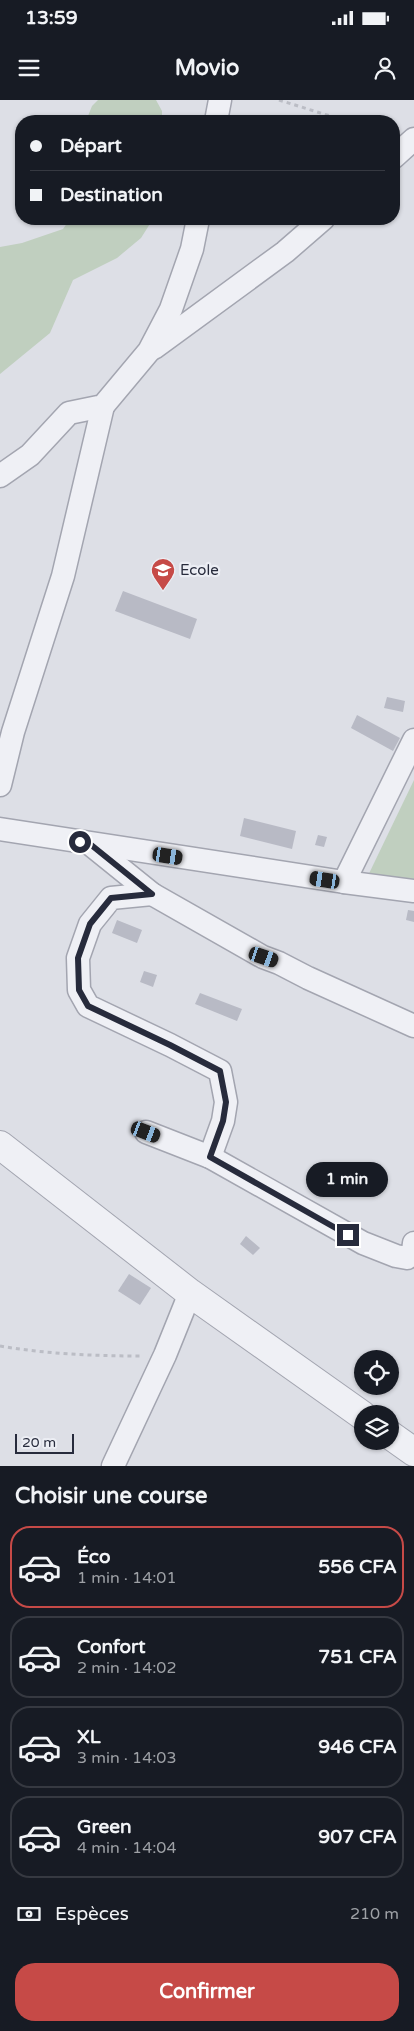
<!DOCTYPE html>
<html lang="fr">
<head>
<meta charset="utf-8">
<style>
	:root { --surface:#171b24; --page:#20242c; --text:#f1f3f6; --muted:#9ea1a6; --line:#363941; --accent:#c64a47 }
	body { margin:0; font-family:"Varela Round",sans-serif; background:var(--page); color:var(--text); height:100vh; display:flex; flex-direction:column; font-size:19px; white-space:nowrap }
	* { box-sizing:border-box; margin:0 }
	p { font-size:16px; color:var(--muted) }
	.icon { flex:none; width:28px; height:28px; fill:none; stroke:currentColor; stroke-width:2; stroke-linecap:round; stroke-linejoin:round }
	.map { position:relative; height:1366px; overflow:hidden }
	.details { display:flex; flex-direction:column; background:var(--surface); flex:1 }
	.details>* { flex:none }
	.hud { position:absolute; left:15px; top:15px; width:385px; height:110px; border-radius:20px; box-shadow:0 1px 4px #0004; display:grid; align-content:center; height:110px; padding:0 15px; background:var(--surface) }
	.tools { position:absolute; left:354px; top:1250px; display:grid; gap:10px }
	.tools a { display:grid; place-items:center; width:45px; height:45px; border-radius:50%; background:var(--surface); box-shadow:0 1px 4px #0004; font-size:25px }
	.scale { position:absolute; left:15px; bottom:12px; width:59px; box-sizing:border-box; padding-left:5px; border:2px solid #272b3c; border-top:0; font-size:14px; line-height:18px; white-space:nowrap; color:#272b3c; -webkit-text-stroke:4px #eceef4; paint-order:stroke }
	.end { position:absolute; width:22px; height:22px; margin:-11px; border:6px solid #272b3c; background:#fff; box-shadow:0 0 0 2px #fff }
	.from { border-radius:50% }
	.bubble { position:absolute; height:35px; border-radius:18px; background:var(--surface); box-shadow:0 1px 4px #0004; font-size:16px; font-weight:700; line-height:35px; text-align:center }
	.car { position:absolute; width:15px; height:30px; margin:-15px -8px; border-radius:6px; box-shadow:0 0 4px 1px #0007; background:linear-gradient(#222 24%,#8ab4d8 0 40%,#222 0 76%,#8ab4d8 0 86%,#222 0) }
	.hud b { display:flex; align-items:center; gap:18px; height:48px; font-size:19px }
	.hud b+b { border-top:1px solid var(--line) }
	.hud i { width:12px; height:12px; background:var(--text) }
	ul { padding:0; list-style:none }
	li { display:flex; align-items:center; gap:15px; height:82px; margin:0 10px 8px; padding:0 5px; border:2px solid var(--line); border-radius:20px }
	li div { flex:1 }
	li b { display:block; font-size:19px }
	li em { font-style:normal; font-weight:700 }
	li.current { border-color:var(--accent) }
	li>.icon { width:45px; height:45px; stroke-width:1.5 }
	h2 { padding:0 15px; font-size:22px; line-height:60px }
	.pay { display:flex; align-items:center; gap:12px; height:55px; padding:0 15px; font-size:19px }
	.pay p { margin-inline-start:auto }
	.action { display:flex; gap:10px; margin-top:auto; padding:10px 15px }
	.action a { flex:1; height:58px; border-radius:20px; background:var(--accent); color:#fff; font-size:20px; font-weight:700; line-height:58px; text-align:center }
	.status { display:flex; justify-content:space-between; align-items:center; height:35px; padding:0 25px; background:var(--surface); direction:ltr }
	.status svg { height:14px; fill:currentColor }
	header { display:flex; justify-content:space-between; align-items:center; height:65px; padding:0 15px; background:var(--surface); font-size:22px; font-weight:700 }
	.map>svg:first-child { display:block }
	.green { fill:#c0cfbf }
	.building { fill:#b8bac5 }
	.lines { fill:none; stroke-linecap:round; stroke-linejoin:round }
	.minor-casing { stroke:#a3a5b0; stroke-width:25 }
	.tertiary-casing { stroke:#a3a5b0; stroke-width:30 }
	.path { stroke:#bbbdc5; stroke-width:3; stroke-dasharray:4 4; stroke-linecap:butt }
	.minor { stroke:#eff0f5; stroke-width:22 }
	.tertiary { stroke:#eff0f5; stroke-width:28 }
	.route { stroke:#272b3c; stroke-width:6 }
	.labels { text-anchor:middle; stroke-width:4.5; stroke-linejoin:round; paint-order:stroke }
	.poi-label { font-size:15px; fill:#272b3c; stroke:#eceef4; text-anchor:start }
</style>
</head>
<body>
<div class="status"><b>13:59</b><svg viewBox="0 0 49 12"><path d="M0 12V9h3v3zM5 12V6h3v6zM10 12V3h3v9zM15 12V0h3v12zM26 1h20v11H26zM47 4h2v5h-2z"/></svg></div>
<header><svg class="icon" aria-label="menu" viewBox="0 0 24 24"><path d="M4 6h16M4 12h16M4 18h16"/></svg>Movio<svg class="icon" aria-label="person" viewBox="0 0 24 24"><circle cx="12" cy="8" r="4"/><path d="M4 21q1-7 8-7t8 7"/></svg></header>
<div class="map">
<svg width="414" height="1366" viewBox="0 0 414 1366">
	<rect width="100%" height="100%" fill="#dddfe6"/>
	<g class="green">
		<path d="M98,0H156L162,11V21H86L92,6Z"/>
		<path d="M70,119H153L141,138L117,158L73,180L50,233L0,274V147L22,143L63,129Z"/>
		<path d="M414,680V793L363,786Z"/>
	</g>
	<g class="building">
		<path d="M123,491L197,519L190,539L115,511Z"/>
		<path d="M387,597L405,601L403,612L384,608Z"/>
		<path d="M357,615L400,638L393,651L351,628Z"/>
		<path d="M244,718L296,731L292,749L240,736Z"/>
		<path d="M318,735L327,737L324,747L315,745Z"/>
		<path d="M408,810L414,811V822L406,820Z"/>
		<path d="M117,820L142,830L137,843L112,833Z"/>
		<path d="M144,871L157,875L153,887L140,882Z"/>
		<path d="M200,893L242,909L237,921L195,904Z"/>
		<path d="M246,1136L260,1148L253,1155L240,1144Z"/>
		<path d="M129,1174L151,1188L140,1205L118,1191Z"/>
	</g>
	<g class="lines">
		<g class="minor-casing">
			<g id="minor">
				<path d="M216,21L220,0"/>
				<path d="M394,57L414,39"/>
				<path d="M154,248L285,152L323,119"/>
				<path d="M0,376L30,355L69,313L103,306L149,251L171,209L192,149L198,119"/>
				<path d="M0,685L13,632L63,476L103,306"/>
				<path d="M0,729L344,782L414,791"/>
				<path d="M90,744L152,794L263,857L279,863L308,878L414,926"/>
				<path d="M344,782L414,640"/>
				<path d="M152,794L111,798L90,824L78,858L79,890L88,906L170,945L220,971L226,1002L223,1021L210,1057"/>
				<path d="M146,1032L210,1057L363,1143L396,1156L407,1158L413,1151L414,1143"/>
				<path d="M113,1366L165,1255L190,1193"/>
			</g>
		</g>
		<g class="tertiary-casing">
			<g id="tertiary">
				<path d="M0,1045L190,1193L362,1315"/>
				<path d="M390,1335L414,1352"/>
			</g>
		</g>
		<g class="path">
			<path d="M279,0L346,21"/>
			<path d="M0,1246C47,1254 94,1256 142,1256"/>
		</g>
		<use href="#minor" class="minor"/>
		<use href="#tertiary" class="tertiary"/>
	</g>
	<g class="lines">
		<path class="route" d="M80,742L90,744L152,794L111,798L90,824L78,858L79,890L88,906L170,945L220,971L226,1002L223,1021L210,1057L348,1135"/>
	</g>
	<defs>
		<g id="school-pin" transform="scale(1.25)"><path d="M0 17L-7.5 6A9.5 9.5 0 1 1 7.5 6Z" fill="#c64a47" stroke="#eceef4"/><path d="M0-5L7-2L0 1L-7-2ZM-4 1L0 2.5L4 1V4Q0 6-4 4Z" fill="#fff"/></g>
	</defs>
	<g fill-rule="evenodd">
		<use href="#school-pin" x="163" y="470"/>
	</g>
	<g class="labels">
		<g class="poi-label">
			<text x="180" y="475">Ecole</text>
		</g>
	</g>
</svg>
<div class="tools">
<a><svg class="icon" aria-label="locate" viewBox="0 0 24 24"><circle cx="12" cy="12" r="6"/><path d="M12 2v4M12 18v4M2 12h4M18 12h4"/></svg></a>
<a><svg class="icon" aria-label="layers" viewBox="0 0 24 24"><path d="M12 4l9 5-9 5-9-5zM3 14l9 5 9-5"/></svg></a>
</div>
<div class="scale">20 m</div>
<i class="end from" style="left:80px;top:742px"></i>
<i class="end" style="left:348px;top:1135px"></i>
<div class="bubble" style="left:306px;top:1062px;width:82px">1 min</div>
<i class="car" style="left:168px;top:756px;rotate:99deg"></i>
<i class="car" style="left:325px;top:780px;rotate:279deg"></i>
<i class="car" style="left:264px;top:857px;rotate:109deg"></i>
<i class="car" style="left:146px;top:1032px;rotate:111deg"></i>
<div class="hud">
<b><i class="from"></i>Départ</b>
<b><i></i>Destination</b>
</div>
</div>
<section class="details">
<h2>Choisir une course</h2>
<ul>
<li class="current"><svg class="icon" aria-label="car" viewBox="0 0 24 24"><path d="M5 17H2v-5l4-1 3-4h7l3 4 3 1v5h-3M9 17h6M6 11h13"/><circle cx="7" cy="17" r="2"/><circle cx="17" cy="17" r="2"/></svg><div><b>Éco</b><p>1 min · 14:01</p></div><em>556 CFA</em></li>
<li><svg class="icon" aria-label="car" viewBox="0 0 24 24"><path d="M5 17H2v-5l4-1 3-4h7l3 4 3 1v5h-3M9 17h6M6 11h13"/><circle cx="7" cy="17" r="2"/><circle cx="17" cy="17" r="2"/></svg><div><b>Confort</b><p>2 min · 14:02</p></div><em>751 CFA</em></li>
<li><svg class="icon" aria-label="car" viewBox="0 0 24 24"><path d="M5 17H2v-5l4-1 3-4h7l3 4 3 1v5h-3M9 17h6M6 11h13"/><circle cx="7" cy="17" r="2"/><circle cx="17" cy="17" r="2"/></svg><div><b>XL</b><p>3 min · 14:03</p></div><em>946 CFA</em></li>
<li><svg class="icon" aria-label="car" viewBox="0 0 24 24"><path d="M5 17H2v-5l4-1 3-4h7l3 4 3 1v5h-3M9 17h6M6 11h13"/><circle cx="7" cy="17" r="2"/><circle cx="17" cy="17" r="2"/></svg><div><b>Green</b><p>4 min · 14:04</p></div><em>907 CFA</em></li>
</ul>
<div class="pay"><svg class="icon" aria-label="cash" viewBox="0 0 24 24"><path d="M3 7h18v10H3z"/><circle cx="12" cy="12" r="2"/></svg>Espèces<p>210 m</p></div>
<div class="action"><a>Confirmer</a></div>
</section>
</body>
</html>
